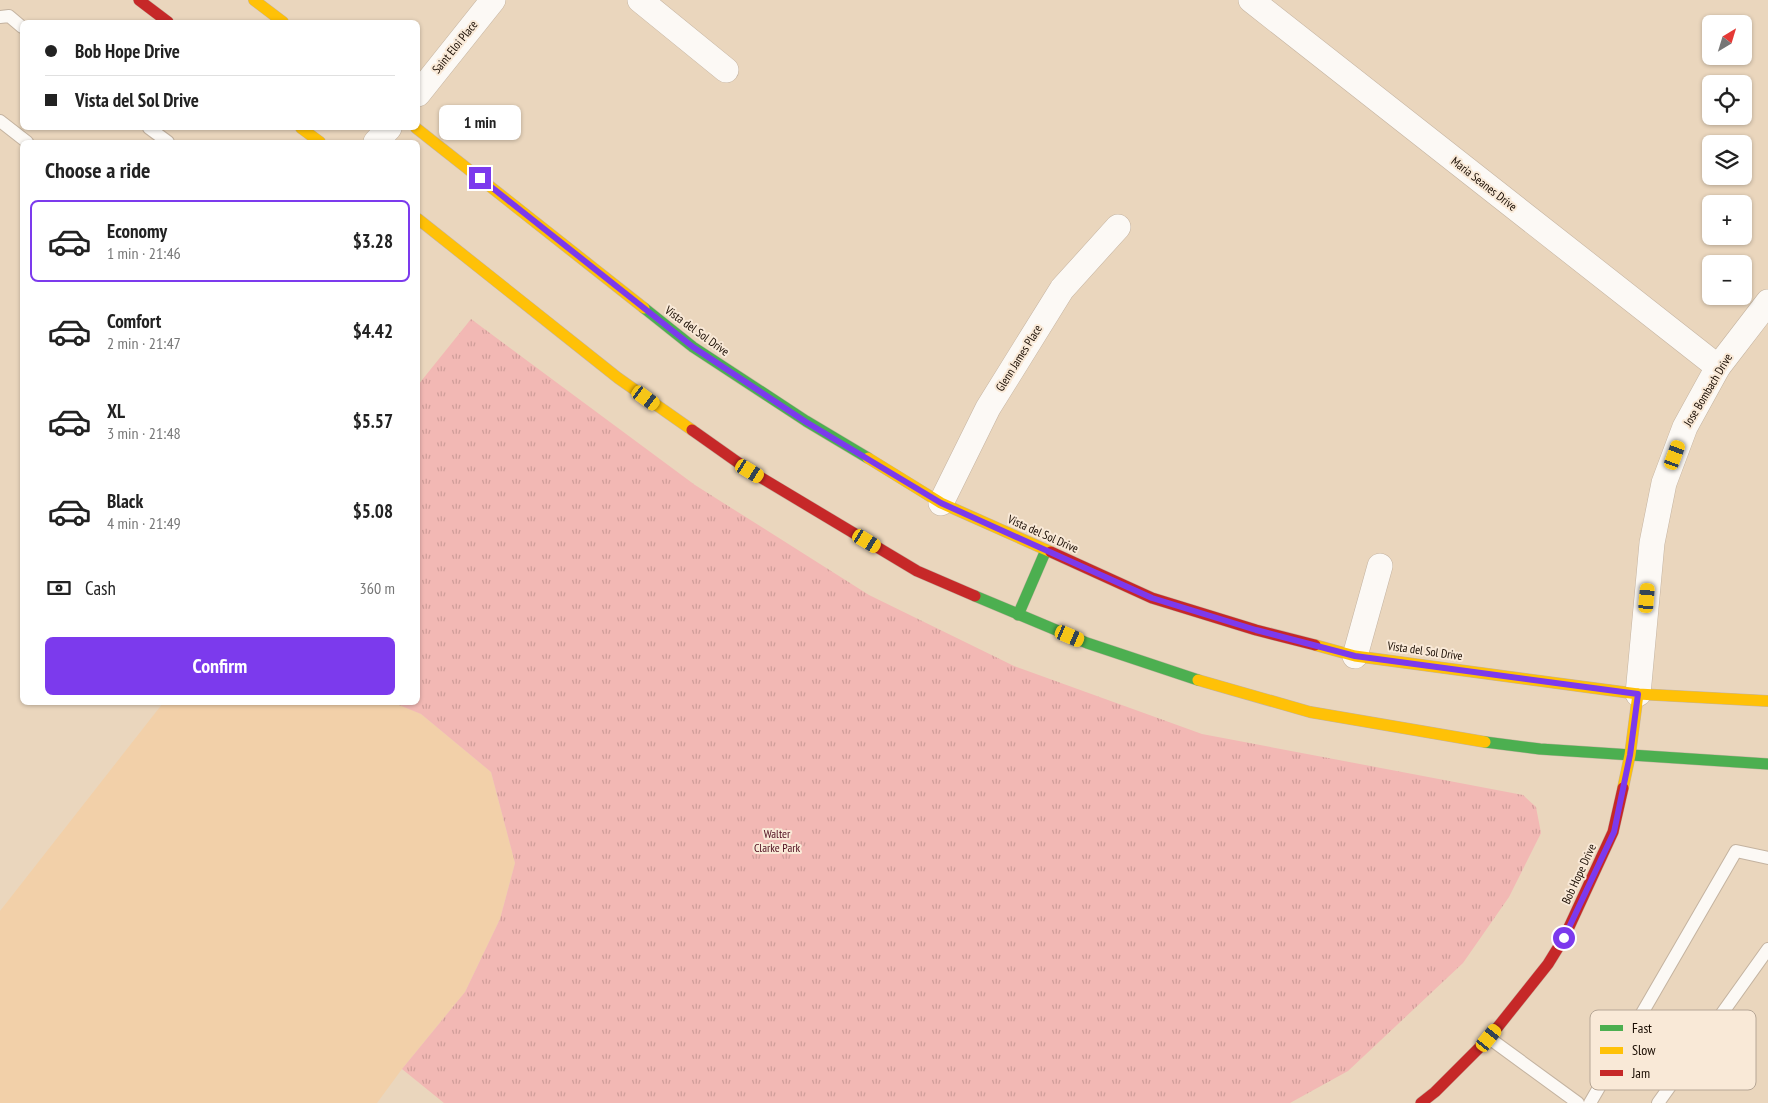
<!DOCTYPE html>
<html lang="en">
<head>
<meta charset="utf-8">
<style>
	:root { --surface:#fff; --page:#f6f6f6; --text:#222; --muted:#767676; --line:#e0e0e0; --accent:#7c3aed }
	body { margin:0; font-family:"PT Sans Narrow",sans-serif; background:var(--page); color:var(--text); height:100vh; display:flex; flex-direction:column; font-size:19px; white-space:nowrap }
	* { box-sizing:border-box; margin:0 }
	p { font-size:16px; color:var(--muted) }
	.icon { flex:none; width:28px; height:28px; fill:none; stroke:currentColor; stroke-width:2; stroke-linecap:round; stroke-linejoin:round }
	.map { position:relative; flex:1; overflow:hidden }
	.sheet { position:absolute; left:20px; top:140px; width:400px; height:565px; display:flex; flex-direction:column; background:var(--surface); border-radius:8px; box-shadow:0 1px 4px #0004 }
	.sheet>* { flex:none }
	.top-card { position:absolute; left:20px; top:20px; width:400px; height:110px; border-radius:8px; box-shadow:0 1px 4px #0004; display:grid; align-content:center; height:110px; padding:0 25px; background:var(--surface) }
	.needle { width:32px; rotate:38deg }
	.controls { position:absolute; left:1702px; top:15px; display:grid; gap:10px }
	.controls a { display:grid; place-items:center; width:50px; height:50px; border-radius:8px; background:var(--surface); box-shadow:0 1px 4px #0004; font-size:25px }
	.end { position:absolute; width:22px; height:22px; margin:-11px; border:6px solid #7c3aed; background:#fff; box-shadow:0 0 0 2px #fff }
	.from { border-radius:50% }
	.bubble { position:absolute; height:35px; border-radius:8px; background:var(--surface); box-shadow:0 1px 4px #0004; font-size:16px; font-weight:600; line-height:35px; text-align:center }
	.car { position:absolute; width:15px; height:30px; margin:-15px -8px; border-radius:6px; box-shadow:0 0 4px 1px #0007; background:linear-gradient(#f5c518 24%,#345 0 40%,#f5c518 0 76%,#345 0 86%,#f5c518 0) }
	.top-card b { display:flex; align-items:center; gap:18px; height:48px; font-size:19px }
	.top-card b+b { border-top:1px solid var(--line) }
	.top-card i { width:12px; height:12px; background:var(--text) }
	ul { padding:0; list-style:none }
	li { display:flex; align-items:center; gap:15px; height:82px; margin:0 10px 8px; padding:0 15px; border:2px solid transparent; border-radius:8px }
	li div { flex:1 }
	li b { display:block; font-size:19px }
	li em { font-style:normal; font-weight:600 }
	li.current { border-color:var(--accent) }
	li>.icon { width:45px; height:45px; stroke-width:1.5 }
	h2 { padding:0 25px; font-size:22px; line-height:60px }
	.pay { display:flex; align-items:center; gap:12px; height:55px; padding:0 25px; font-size:19px }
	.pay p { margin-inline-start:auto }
	.primary-button { display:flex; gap:10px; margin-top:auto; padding:10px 25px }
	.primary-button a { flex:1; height:58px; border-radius:8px; background:var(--accent); color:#fff; font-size:20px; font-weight:600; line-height:58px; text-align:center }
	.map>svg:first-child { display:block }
	.built { fill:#f2d0a9 }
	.grass { fill:url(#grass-tufts) }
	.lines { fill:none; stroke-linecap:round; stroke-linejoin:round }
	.lane-casing { stroke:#c4b3a0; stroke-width:14 }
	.street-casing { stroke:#c4b3a0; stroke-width:26 }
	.fast-casing { stroke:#c4b3a0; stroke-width:12 }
	.slow-casing { stroke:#c4b3a0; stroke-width:12 }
	.jam-casing { stroke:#c4b3a0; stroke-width:12 }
	.lane { stroke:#fcf9f5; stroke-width:12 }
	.street { stroke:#fcf9f5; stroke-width:25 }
	.fast { stroke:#4caf50; stroke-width:11 }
	.slow { stroke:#ffc107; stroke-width:11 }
	.jam { stroke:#c62828; stroke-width:11 }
	.route { stroke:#7c3aed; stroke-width:6 }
	.labels { text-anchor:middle; stroke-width:4; stroke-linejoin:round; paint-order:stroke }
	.street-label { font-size:12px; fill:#180b00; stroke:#f9e9d7 }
	.park-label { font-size:12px; fill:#4f0e1f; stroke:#f9e9d7 }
	.key { fill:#f9e9d7; stroke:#b6a696; stroke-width:1 }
	.key-label { font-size:14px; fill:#180b00 }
</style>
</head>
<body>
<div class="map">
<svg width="1768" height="1103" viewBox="0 0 1768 1103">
	<defs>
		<pattern id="grass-tufts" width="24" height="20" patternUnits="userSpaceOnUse" patternTransform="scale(1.25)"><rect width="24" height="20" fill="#f2b8b4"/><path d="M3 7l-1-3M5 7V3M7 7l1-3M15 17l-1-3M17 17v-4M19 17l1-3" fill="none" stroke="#cf9d99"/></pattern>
	</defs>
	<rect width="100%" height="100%" fill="#ead6bd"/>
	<path class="built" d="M394,702L421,714L491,772L515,863L500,919L465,992L402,1069L377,1103H0V911L163,703Z"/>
	<path class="grass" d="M471,319L695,485L869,595L1014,666L1202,734L1523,795L1536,807L1541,833L1509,897L1463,963L1348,1071L1290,1103H444L402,1069L465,992L500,919L515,863L491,772L421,714L394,703L418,702V385Z"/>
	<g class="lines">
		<g class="lane-casing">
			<g id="lane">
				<path d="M0,17L9,16L22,27"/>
				<path d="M0,121L27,142"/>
				<path d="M149,128L168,142"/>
				<path d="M1489,1038L1578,1103"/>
				<path d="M1590,1103L1736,851L1768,858"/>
				<path d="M1658,1103L1768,949"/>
			</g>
		</g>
		<g class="street-casing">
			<g id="street">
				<path d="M640,0L726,70"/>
				<path d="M1251,0L1718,367"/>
				<path d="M418,94L493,0"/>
				<path d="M376,142L389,128"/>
				<path d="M941,503L988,408L1062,289L1118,227"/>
				<path d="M1355,656L1380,566"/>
				<path d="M1638,694L1652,543L1664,483L1685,427L1718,367L1768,302"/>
			</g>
		</g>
		<g class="fast-casing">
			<g id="fast">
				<path d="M644,308L693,347L806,421L868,458"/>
				<path d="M975,596L1087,643L1198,680"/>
				<path d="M1018,615L1046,550"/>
				<path d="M1485,742L1540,749L1768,764"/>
			</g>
		</g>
		<g class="slow-casing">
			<g id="slow">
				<path d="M254,0L283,22"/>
				<path d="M301,128L320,142"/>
				<path d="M416,128L644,308"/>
				<path d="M418,219L618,378L692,430"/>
				<path d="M868,458L941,503L1051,552"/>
				<path d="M1315,645L1355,656L1638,694L1768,701"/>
				<path d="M1198,680L1310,712L1485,742"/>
				<path d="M1623,788L1630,755L1638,694"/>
			</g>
		</g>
		<g class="jam-casing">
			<g id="jam">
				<path d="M139,0L168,22"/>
				<path d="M692,430L750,471L917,571L975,596"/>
				<path d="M1051,552L1152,598L1256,630L1315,645"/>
				<path d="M1421,1103L1435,1092L1489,1038L1548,964L1564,938L1613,832L1623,788"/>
			</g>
		</g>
		<use href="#lane" class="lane"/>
		<use href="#street" class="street"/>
		<use href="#fast" class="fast"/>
		<use href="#slow" class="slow"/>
		<use href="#jam" class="jam"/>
	</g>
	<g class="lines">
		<path class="route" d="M480,178L693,347L806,422L941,503L1152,598L1256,630L1355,656L1638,694L1630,755L1614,832L1564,938"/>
	</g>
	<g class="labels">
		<g class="street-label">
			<text transform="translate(455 47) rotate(-51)" y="4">Saint Eloi Place</text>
			<text transform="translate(1484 184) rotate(38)" y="4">Maria Seanes Drive</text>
			<text transform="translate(697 331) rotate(36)" y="4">Vista del Sol Drive</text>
			<text transform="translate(1019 358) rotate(-58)" y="4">Glenn James Place</text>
			<text transform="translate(1708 390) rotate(-59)" y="4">Jose Bombach Drive</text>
			<text transform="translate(1043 534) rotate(24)" y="4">Vista del Sol Drive</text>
			<text transform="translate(1425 651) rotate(8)" y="4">Vista del Sol Drive</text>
			<text transform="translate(1579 874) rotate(-65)" y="4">Bob Hope Drive</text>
		</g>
		<g class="park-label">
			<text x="777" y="838">Walter<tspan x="777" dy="14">Clarke Park</tspan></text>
		</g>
	</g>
	<rect x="1590" y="1010" width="166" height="80" rx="8" class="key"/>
	<rect x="1600" y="1025" width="23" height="6" fill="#4caf50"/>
	<rect x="1600" y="1047" width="23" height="7" fill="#ffc107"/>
	<rect x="1600" y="1070" width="23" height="6" fill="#c62828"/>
	<g class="key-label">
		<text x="1632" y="1033">Fast</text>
		<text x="1632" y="1055">Slow</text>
		<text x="1632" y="1078">Jam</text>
	</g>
</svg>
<div class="controls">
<a><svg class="needle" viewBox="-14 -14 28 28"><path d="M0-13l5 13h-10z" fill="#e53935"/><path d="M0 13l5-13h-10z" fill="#767676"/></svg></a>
<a><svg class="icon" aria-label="locate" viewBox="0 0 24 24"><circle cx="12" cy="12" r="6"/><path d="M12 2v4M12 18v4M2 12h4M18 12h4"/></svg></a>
<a><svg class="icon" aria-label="layers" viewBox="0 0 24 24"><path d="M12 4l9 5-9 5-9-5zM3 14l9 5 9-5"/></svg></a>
<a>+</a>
<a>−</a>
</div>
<i class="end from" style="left:1564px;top:938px"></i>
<i class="end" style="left:480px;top:178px"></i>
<div class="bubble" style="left:439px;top:105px;width:82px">1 min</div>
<i class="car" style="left:646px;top:398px;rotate:126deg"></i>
<i class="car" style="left:1675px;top:455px;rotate:20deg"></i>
<i class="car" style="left:750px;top:471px;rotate:121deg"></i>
<i class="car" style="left:867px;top:541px;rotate:121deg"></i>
<i class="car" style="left:1647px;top:598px;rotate:5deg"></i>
<i class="car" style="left:1070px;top:636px;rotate:113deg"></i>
<i class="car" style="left:1489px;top:1038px;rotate:39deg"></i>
<div class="top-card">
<b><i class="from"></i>Bob Hope Drive</b>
<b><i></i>Vista del Sol Drive</b>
</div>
<section class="sheet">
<h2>Choose a ride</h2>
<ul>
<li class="current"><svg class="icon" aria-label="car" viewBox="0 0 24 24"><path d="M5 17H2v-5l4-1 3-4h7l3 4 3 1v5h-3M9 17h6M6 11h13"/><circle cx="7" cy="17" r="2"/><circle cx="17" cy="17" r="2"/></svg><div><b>Economy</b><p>1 min · 21:46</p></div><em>$3.28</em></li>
<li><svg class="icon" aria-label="car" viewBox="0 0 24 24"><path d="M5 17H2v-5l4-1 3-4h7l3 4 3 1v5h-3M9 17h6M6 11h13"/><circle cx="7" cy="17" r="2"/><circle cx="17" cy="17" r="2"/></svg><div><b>Comfort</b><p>2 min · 21:47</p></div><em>$4.42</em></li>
<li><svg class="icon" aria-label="car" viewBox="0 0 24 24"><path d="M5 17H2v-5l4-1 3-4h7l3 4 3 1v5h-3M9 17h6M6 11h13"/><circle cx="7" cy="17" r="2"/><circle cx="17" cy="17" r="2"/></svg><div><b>XL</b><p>3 min · 21:48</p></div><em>$5.57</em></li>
<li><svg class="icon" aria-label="car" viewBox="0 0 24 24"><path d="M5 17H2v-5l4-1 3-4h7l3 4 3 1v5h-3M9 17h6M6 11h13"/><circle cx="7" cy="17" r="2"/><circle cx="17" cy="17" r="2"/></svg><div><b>Black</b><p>4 min · 21:49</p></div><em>$5.08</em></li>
</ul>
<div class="pay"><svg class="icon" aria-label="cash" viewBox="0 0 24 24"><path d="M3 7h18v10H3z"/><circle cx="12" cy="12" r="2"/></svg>Cash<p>360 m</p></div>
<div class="primary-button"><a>Confirm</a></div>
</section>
</div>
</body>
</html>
